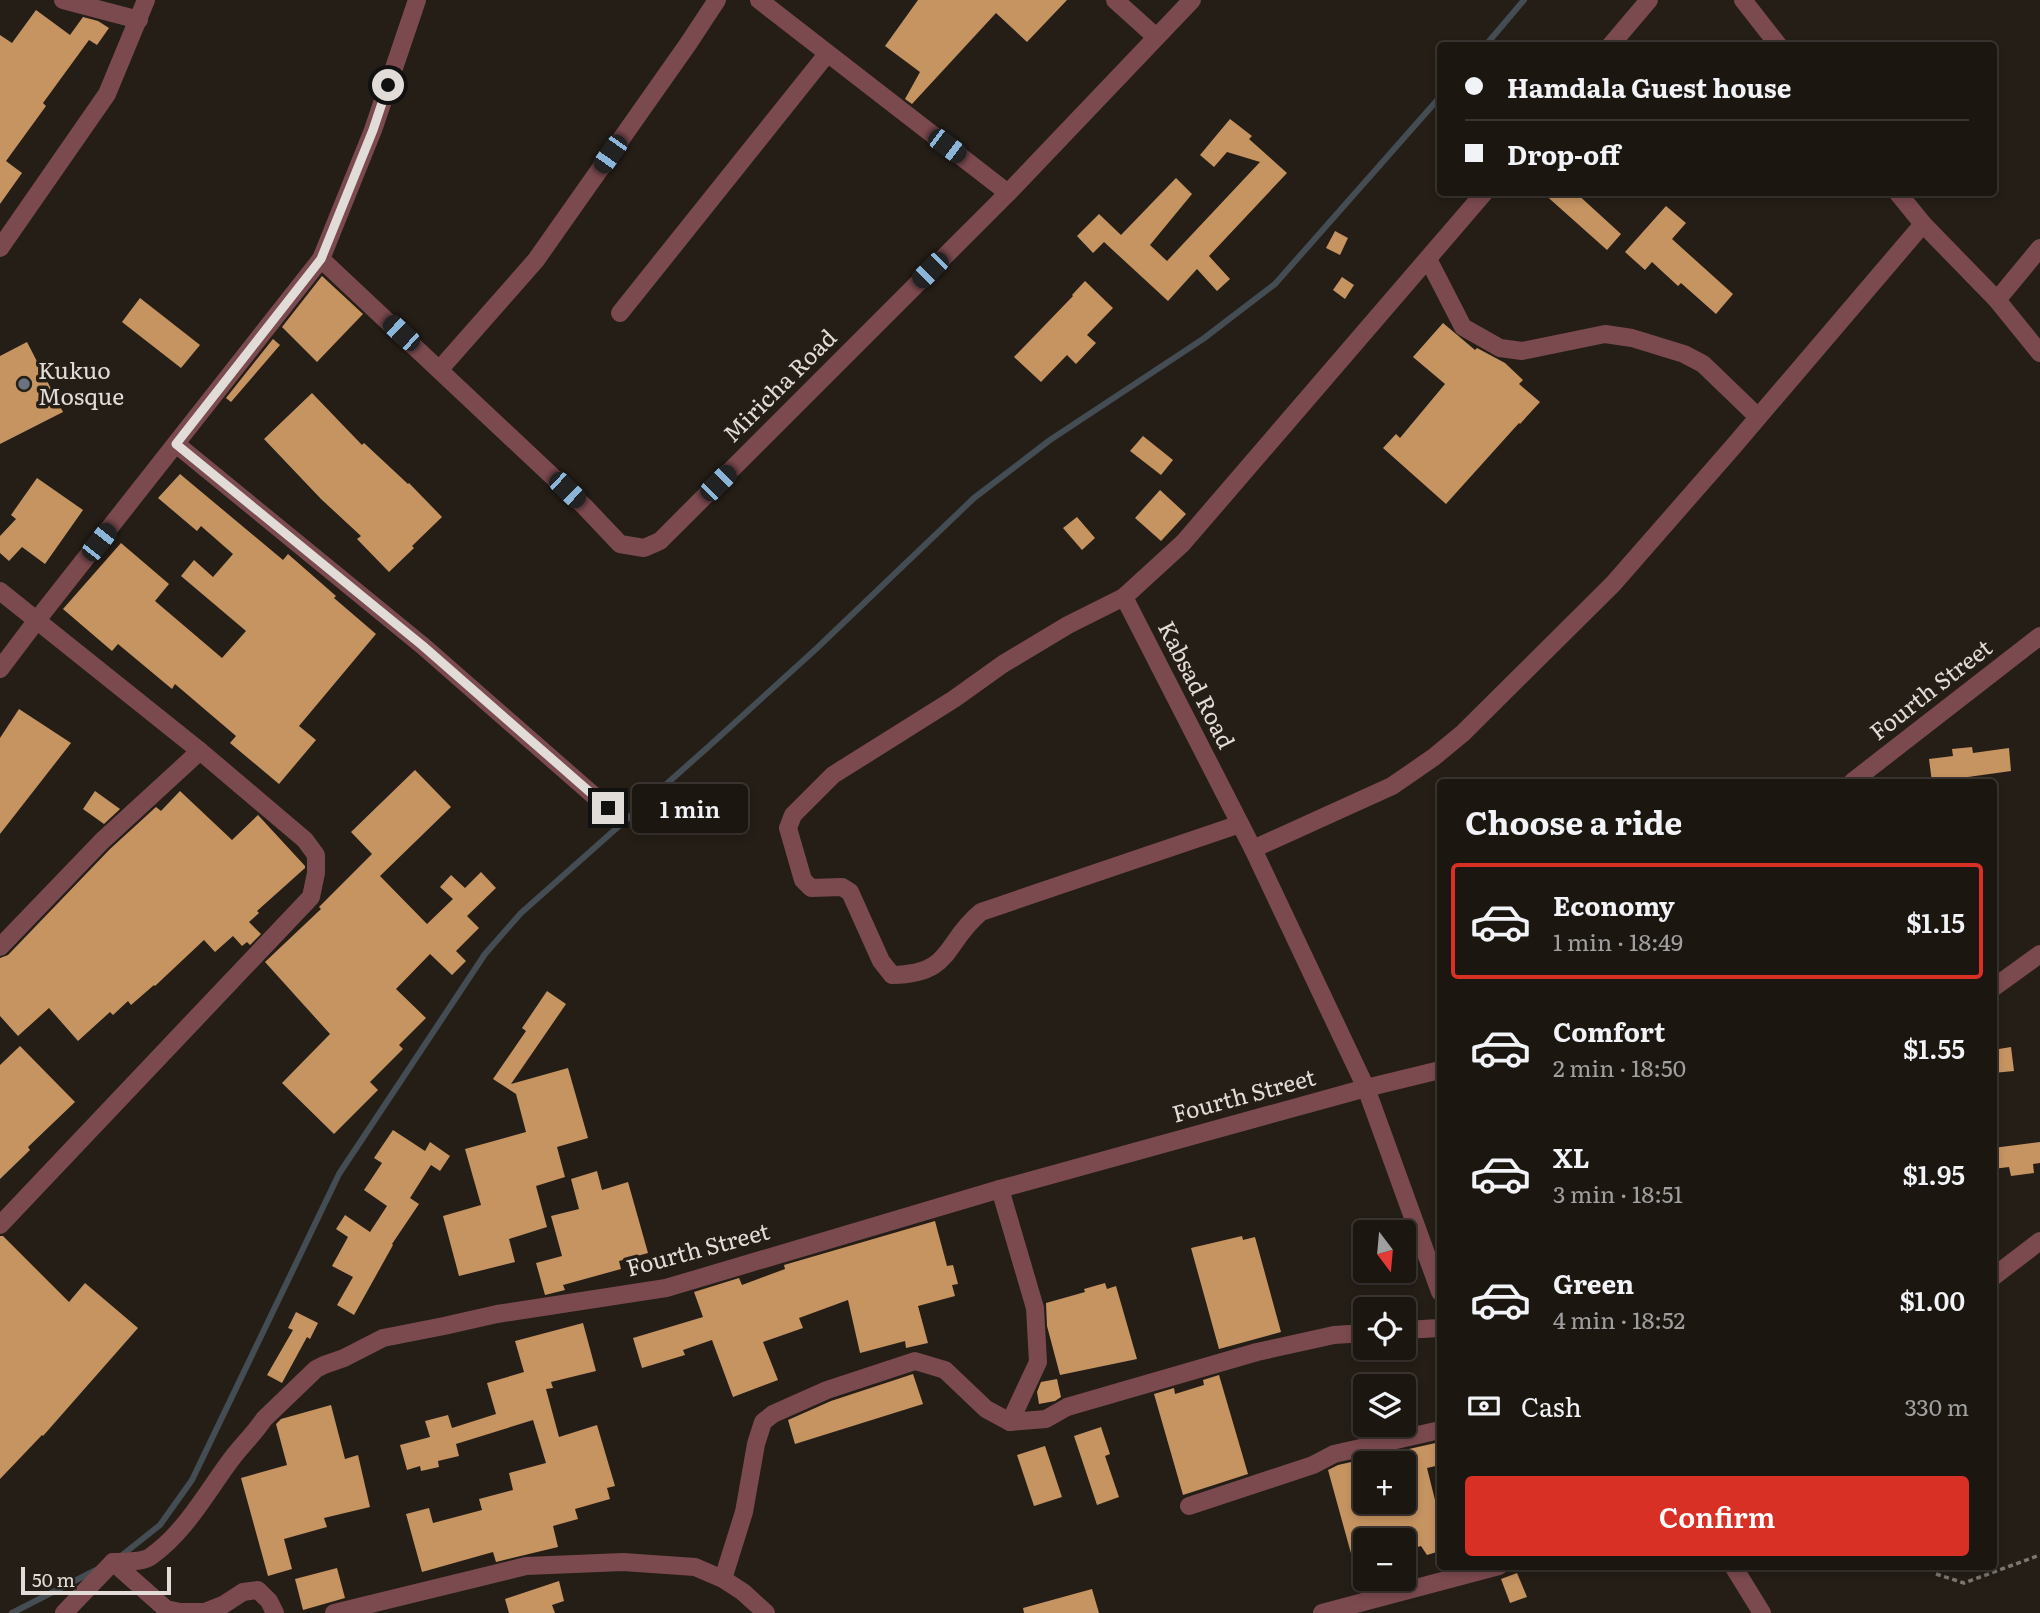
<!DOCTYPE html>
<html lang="en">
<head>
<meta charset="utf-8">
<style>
	:root { --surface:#1c1611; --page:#251f1a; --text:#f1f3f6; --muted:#a09f9f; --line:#3a3531; --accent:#d93025 }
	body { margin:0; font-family:Literata,serif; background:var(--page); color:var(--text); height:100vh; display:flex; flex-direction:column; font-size:26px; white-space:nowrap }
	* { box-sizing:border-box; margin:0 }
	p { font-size:23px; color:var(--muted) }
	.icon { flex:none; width:38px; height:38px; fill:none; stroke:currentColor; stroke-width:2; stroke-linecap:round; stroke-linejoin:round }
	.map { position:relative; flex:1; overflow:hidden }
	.side { position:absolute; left:1437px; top:779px; width:560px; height:791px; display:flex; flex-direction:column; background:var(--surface); border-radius:7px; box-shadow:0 4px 10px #0003,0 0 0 2px var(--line) }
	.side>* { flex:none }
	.top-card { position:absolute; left:1437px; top:42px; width:560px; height:154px; border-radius:7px; box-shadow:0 4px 10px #0003,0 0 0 2px var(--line); display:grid; align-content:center; height:154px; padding:0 28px; background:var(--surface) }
	.needle { width:46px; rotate:164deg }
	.tools { position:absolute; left:1353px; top:1220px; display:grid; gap:14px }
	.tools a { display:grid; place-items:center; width:63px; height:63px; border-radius:7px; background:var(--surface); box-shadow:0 4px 10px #0003,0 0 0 2px var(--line); font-size:35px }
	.scale { position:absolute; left:21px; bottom:18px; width:150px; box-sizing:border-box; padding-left:7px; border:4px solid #e1dcd7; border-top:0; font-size:19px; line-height:24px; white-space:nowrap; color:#e1dcd7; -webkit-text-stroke:5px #251e17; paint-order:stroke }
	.end { position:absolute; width:32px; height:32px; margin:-16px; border:9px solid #e1dcd7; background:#111; box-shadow:0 0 0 4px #111 }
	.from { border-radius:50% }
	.bubble { position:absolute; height:49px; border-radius:7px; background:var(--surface); box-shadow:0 4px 10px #0003,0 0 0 2px var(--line); font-size:23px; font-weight:600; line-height:49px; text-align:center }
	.car { position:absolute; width:21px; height:42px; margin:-21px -10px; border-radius:9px; box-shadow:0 0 5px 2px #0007; background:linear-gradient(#222 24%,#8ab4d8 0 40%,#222 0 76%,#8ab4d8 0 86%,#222 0) }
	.top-card b { display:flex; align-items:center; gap:24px; height:66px; font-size:26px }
	.top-card b+b { border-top:2px solid var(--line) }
	.top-card i { width:18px; height:18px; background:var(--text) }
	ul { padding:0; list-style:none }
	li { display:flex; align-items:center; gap:21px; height:116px; margin:0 14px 10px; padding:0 14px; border:4px solid transparent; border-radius:7px }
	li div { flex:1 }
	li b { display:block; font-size:26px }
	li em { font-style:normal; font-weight:600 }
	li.selected { border-color:var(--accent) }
	li>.icon { width:63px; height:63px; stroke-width:1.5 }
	h2 { padding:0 28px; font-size:32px; line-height:84px }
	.pay { display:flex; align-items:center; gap:18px; height:77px; padding:0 28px; font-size:26px }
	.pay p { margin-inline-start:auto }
	.cta { display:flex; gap:14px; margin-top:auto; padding:14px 28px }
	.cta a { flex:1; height:80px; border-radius:7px; background:var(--accent); color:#fff; font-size:28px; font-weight:600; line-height:80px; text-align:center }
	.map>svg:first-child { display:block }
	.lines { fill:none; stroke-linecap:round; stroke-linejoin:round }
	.stream { stroke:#444c54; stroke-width:6 }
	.building { fill:#c69461; fill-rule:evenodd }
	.path { stroke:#7d7771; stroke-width:3.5; stroke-dasharray:5 3.5; stroke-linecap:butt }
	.minor { stroke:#7b4a4f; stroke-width:18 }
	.route { stroke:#e1dcd7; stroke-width:9 }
	.worship-dot { fill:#6b7280; stroke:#251e17; stroke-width:2.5 }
	.labels { text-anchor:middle; stroke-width:7; stroke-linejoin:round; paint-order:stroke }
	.poi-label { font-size:23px; fill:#e1dcd7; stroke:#251e17; text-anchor:start }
	.street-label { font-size:23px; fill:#e1dcd7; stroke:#251e17 }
</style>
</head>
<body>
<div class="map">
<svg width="2040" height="1613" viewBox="0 0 2040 1613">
	<rect width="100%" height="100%" fill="#251e17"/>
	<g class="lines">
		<g class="stream">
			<path d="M1485,46L1524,0"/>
			<path d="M121,1556L160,1525L192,1480L339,1174L485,954L521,913L707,748L816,649L974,498L1050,440L1203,339L1275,284L1440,97"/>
			<path d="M12,1613L96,1570"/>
		</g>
	</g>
	<g class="building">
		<path d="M918,0H1067L1027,42L996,13L912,104L905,99L920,72L885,46Z"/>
		<path d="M36,10L70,35L83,17L98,21L109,28L97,45L89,40L43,103L46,106L6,161L22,173L0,204V35L12,43Z"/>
		<path d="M1230,119L1252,136L1249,139L1287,173L1209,256L1230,279L1217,291L1197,269L1168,301L1104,242L1093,253L1077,236L1099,214L1121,235L1176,178L1192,194L1150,245L1167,261L1260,162L1227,152L1214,167L1200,155Z"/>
		<path d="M1542,192H1575L1621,234L1607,250Z"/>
		<path d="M1666,206L1686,223L1672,239L1733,294L1716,314L1681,283L1678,286L1652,262L1645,270L1625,252Z"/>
		<path d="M1335,231L1348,238L1340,255L1326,248Z"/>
		<path d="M322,276L363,314L317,362L282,327Z"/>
		<path d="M1342,277L1354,285L1345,299L1333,290Z"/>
		<path d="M1085,281L1113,308L1087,335L1096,343L1076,364L1067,355L1041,382L1014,357L1073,296L1072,295Z"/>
		<path d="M140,298L200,345L181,368L122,322Z"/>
		<path d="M1443,323L1475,350L1477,348L1505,363L1523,380L1519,384L1540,402L1520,424L1519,423L1446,504L1383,448L1396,434L1400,438L1445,384L1413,357Z"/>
		<path d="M273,339L280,345L231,402L226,398Z"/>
		<path d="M27,342L63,412L0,444V356Z"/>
		<path d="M312,393L362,445L364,443L408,484L409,483L442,517L412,546L414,548L389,572L357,539L361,536L321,499L264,439Z"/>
		<path d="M1143,436L1173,460L1161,475L1130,451Z"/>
		<path d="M180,474L283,560L288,554L336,596L334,598L376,634L299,726L316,740L279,784L230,743L236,736L175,684L172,689L118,644L112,651L63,609L121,543L169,584L155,601L222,658L246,631L181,576L194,560L213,577L233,554L201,526L197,531L158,498Z"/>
		<path d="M37,478L83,510L45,564L22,547L9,561L0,553V536L16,519L11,515Z"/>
		<path d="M1160,490L1186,514L1161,541L1135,518Z"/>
		<path d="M1077,517L1095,538L1082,550L1063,528Z"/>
		<path d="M19,709L71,743L0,834V738Z"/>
		<path d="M1972,747L1973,753L2009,748L2011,771L1932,782L1929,759L1953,756L1952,749Z"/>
		<path d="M415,770L451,807L380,876L427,924L453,899L440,887L451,875L465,888L481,872L496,888L467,916L479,928L456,951L466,961L452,975L430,954L396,989L426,1018L399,1045L403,1049L370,1082L378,1090L334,1134L282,1083L330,1034L265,962L321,909L319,907L372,854L351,832Z"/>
		<path d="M95,791L120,809L104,824L83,809Z"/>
		<path d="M180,791L232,840L258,815L305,866V868L257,911L259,913L249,922L261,934L250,945L247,942L242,946L233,936L215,952L204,940L155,986L154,985L131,1005L128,1001L113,1015L110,1012L78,1041L49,1008L18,1036L0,1016V958L8,955L110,849L156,807L161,811Z"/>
		<path d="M547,991L566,1004L511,1084L568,1068L588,1138L557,1147L565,1177L536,1186L547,1227L509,1239L515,1262L459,1276L443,1216L481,1205L465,1149L526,1132L516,1094L493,1079L526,1031L522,1028Z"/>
		<path d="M20,1046L75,1102L28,1147L30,1150L0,1179V1065Z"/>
		<path d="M2011,1047L2014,1071L1993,1073V1050Z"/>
		<path d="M393,1130L425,1151L430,1142L450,1156L440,1171L431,1165L410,1198L419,1204L392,1244L393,1245L354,1315L337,1305L353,1277L332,1266L348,1237L336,1229L345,1215L370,1232L387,1206L364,1190L382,1163L374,1158Z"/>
		<path d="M2040,1142V1163L2033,1164L2034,1173L2011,1176L2009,1167L1993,1169V1148Z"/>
		<path d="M597,1171L602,1190L628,1182L648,1253L619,1261L621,1269L563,1285L565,1290L545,1295L536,1263L562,1256L551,1216L579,1209L571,1179Z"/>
		<path d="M935,1221L947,1266L953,1265L958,1284L952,1285L955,1296L918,1306L928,1343L906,1348L905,1341L860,1353L848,1300L799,1318L803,1328L763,1342L778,1380L733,1397L712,1340L683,1350L685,1355L642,1368L633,1338L703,1317L694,1292L739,1278L742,1285L785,1269L784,1265Z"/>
		<path d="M0,1236H3L69,1302L85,1283L138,1328L43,1436L42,1435L0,1479Z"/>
		<path d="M1242,1236L1243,1240L1255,1237L1281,1332L1219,1349L1191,1248Z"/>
		<path d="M1105,1283L1107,1289L1116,1286L1137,1359L1060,1375L1047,1326L1046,1303L1085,1292L1084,1289Z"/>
		<path d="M296,1312L318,1323L310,1339L307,1337L282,1383L267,1375L293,1330L288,1328Z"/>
		<path d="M583,1323L596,1371L551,1382L553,1388L546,1389L559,1437L597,1425L615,1486L607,1488L610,1499L575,1509L578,1519L553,1526L558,1547L496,1562L493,1552L422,1572L406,1514L429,1508L433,1523L482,1510L479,1499L513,1490L509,1473L546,1463L533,1420L456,1444L459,1456L438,1461L439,1467L421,1471L420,1466L407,1470L400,1445L430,1437L425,1421L448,1415L452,1428L496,1414L487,1383L524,1372L515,1341Z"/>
		<path d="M913,1374L923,1404L795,1444L788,1420L831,1401Z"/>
		<path d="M1219,1375L1248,1474L1183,1495L1154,1394L1174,1388L1175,1394L1204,1385L1203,1380Z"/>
		<path d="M1057,1379L1061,1397L1055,1401L1039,1404L1037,1392L1041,1382Z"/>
		<path d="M331,1405L345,1459L358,1455L370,1507L324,1518L327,1527L284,1539L292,1569L268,1576L241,1478L287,1465L276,1424L281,1419Z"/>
		<path d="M1101,1427L1110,1454L1105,1456L1119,1497L1097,1505L1074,1436Z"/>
		<path d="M1440,1442V1465L1427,1468L1438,1512H1440V1551L1427,1555L1421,1546L1404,1551V1540H1365V1586H1360L1328,1470L1338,1465ZM1365,1463H1404V1502H1365Z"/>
		<path d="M1045,1446L1062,1497L1034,1506L1017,1455Z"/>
		<path d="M337,1568L345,1598L303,1610L295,1579Z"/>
		<path d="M1517,1573L1527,1597L1510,1603L1501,1579Z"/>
		<path d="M559,1581L564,1601L552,1605L555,1613H509L505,1599Z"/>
		<path d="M1092,1589L1099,1613H1024L1023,1608Z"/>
	</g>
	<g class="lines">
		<path class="path" d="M1936,1574L1964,1583L2040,1555"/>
		<g class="minor">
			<path d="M63,0L139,20"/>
			<path d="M759,0L1008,193"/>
			<path d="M1115,0L1156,37"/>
			<path d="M1743,0L1779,46"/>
			<path d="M1610,46L1649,0"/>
			<path d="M1897,192L1923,224L1997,300L2040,353"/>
			<path d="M0,248L107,94L146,0"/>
			<path d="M321,259L585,507L620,544L644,548L660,541L1008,193L1192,0"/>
			<path d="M1428,259L1463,327L1500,348L1522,351L1605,334L1632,338L1684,354L1703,364L1758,417"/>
			<path d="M1997,300L2040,248"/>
			<path d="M620,313L827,54"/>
			<path d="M440,369L536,260L688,44L717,0"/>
			<path d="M176,444L423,646L608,808"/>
			<path d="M0,591L200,751L305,840L316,855V873L311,897L0,1225"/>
			<path d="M1124,597L1068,625L1003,664L954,699L833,775L793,815L788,828L803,880L811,888L842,887L850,892L881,961L892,975C954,974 943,943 981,912L1240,824"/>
			<path d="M0,669L37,620L321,259L373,130L417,0"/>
			<path d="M1852,782L2040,636"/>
			<path d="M1253,849L1392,786L1434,757L1463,733L1613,584L1732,448L1923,224"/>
			<path d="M0,947L102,841L200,751"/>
			<path d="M1993,988L2040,954"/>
			<path d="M1000,1189L1035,1308L1038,1362L1010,1422"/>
			<path d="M1993,1277L2040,1241"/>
			<path d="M1440,1292L1366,1088L1253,849L1124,597L1183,543L1485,192"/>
			<path d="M1404,1330L1440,1328"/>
			<path d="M1189,1506L1313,1465L1334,1454L1440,1430"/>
			<path d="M113,1562L166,1609L180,1612H205L223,1605L243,1592L258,1590L269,1601L275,1613"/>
			<path d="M1733,1566L1762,1613"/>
			<path d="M723,1579L744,1512L756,1444L763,1422L773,1414L827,1390L915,1361L945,1370L986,1409L1010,1422L1046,1419L1067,1407L1257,1352L1334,1335L1365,1333"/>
			<path d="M64,1613L113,1562C123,1561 141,1563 150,1557C186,1532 207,1491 233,1457C243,1444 255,1433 264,1419L316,1369L324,1365L344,1358L383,1338L444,1326L497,1314L666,1288L1000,1189L1366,1088L1440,1070"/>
			<path d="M334,1613L526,1566L623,1562L695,1567L723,1579L743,1592L766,1613"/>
			<path d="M1322,1613L1499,1566"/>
		</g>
	</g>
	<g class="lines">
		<path class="route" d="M388,85L373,130L321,259L176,444L423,646L608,808"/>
	</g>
	<circle class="worship-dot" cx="24" cy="384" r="7"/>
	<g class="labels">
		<g class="poi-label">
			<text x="38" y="379">Kukuo<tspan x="38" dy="26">Mosque</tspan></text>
		</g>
		<g class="street-label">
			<text transform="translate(780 386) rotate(-45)" y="8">Miricha Road</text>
			<text transform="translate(1196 685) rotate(63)" y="8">Kabsad Road</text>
			<text transform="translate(1931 690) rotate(-38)" y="8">Fourth Street</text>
			<text transform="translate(1244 1096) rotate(-15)" y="8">Fourth Street</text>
			<text transform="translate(698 1250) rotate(-15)" y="8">Fourth Street</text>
		</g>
	</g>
</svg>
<div class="tools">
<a><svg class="needle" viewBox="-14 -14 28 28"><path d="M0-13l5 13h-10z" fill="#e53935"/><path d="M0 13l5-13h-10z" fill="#a09f9f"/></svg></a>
<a><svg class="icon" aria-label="locate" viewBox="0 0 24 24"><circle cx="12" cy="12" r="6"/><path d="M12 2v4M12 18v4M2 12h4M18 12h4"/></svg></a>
<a><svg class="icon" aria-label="layers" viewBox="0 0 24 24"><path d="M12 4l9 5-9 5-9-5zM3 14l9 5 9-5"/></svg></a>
<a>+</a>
<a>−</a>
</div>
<div class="scale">50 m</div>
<i class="end from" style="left:388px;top:85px"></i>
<i class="end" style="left:608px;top:808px"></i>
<div class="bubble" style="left:632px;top:784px;width:116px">1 min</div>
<i class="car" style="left:947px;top:146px;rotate:127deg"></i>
<i class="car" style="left:610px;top:154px;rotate:215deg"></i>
<i class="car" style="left:930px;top:270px;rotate:225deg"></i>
<i class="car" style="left:401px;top:333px;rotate:313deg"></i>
<i class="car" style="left:718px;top:483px;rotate:45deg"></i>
<i class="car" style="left:567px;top:490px;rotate:134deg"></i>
<i class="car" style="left:99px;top:542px;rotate:38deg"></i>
<div class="top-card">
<b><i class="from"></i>Hamdala Guest house</b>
<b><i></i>Drop-off</b>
</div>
<section class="side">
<h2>Choose a ride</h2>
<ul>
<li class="selected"><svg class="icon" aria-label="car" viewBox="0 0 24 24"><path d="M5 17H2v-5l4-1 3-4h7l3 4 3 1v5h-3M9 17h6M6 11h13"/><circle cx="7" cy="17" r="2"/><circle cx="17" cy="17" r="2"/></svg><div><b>Economy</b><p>1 min · 18:49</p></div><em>$1.15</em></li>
<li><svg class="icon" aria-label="car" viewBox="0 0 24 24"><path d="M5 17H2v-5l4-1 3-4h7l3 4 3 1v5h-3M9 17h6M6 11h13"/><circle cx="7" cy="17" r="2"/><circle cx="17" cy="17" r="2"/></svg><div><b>Comfort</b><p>2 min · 18:50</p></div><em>$1.55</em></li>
<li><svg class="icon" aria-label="car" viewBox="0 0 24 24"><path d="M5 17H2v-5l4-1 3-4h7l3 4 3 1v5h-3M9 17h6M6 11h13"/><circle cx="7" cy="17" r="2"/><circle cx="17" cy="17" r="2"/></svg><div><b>XL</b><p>3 min · 18:51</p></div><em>$1.95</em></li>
<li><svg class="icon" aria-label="car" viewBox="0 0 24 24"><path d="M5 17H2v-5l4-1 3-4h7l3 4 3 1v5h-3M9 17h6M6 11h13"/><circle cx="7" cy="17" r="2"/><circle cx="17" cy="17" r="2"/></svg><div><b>Green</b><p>4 min · 18:52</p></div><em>$1.00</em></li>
</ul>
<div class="pay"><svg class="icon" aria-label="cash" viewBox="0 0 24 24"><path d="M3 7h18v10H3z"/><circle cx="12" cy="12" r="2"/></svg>Cash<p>330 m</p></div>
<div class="cta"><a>Confirm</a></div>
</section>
</div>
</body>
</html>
